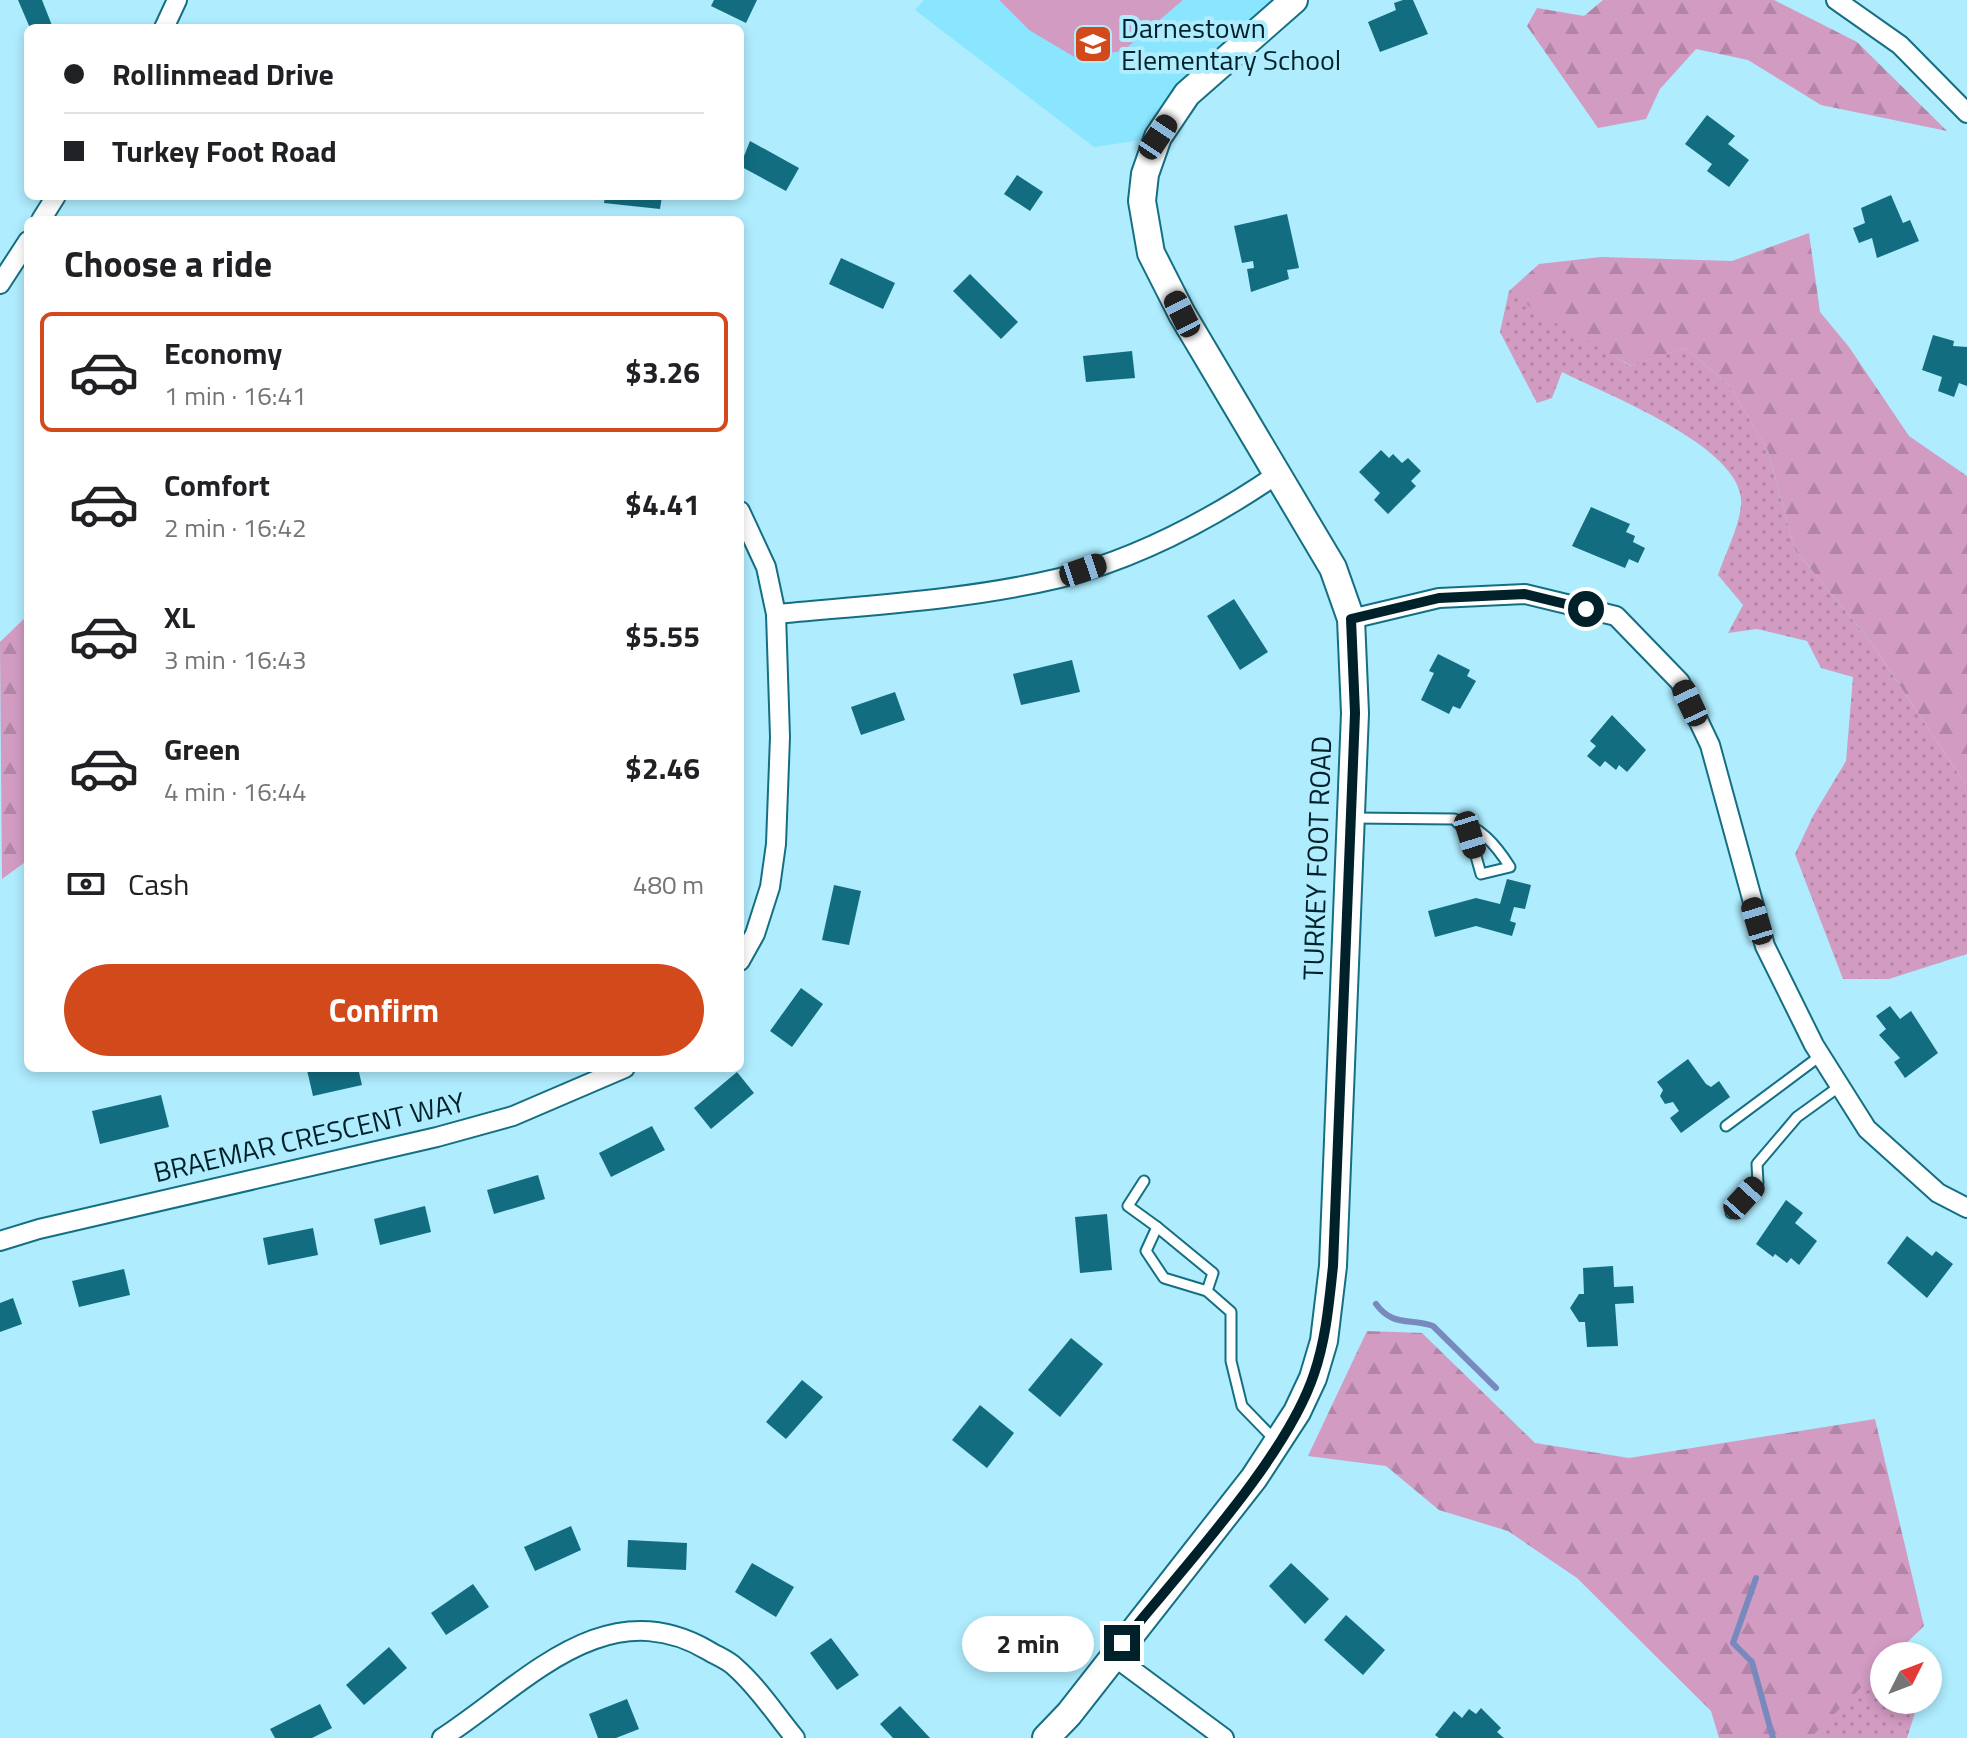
<!DOCTYPE html>
<html lang="en">
<head>
<meta charset="utf-8">
<style>
	:root { --surface:#fff; --page:#f6f6f6; --text:#202124; --muted:#757577; --line:#e0e0e0; --accent:#d24a1c }
	body { margin:0; font-family:"Titillium Web",sans-serif; background:var(--page); color:var(--text); height:100vh; display:flex; flex-direction:column; font-size:30px; white-space:nowrap }
	* { box-sizing:border-box; margin:0 }
	p { font-size:26px; color:var(--muted) }
	.icon { flex:none; width:44px; height:44px; fill:none; stroke:currentColor; stroke-width:2; stroke-linecap:round; stroke-linejoin:round }
	.map { position:relative; flex:1; overflow:hidden }
	.sheet { position:absolute; left:24px; top:216px; width:720px; height:856px; display:flex; flex-direction:column; background:var(--surface); border-radius:12px; box-shadow:0 4px 12px #0003 }
	.sheet>* { flex:none }
	.banner { position:absolute; left:24px; top:24px; width:720px; height:176px; border-radius:12px; box-shadow:0 4px 12px #0003; display:grid; align-content:center; height:176px; padding:0 40px; background:var(--surface) }
	.needle { width:52px; rotate:48deg }
	.tools { position:absolute; left:1870px; top:1642px; display:grid; gap:16px }
	.tools a { display:grid; place-items:center; width:72px; height:72px; border-radius:50%; background:var(--surface); box-shadow:0 4px 12px #0003; font-size:40px }
	.end { position:absolute; width:36px; height:36px; margin:-18px; border:10px solid #002129; background:#fff; box-shadow:0 0 0 4px #fff }
	.from { border-radius:50% }
	.bubble { position:absolute; height:56px; border-radius:28px; background:var(--surface); box-shadow:0 4px 12px #0003; font-size:26px; font-weight:700; line-height:56px; text-align:center }
	.car { position:absolute; width:24px; height:48px; margin:-24px -12px; border-radius:10px; box-shadow:0 0 6px 2px #0007; background:linear-gradient(#222 24%,#8ab4d8 0 40%,#222 0 76%,#8ab4d8 0 86%,#222 0) }
	.banner b { display:flex; align-items:center; gap:28px; height:76px; font-size:30px }
	.banner b+b { border-top:2px solid var(--line) }
	.banner i { width:20px; height:20px; background:var(--text) }
	ul { padding:0; list-style:none }
	li { display:flex; align-items:center; gap:24px; height:120px; margin:0 16px 12px; padding:0 24px; border:4px solid transparent; border-radius:12px }
	li div { flex:1 }
	li b { display:block; font-size:30px }
	li em { font-style:normal; font-weight:700 }
	li.active { border-color:var(--accent) }
	li>.icon { width:72px; height:72px; stroke-width:1.5 }
	h2 { padding:0 40px; font-size:36px; line-height:96px }
	.pay { display:flex; align-items:center; gap:20px; height:88px; padding:0 40px; font-size:30px }
	.pay p { margin-inline-start:auto }
	.cta { display:flex; gap:16px; margin-top:auto; padding:16px 40px }
	.cta a { flex:1; height:92px; border-radius:48px; background:var(--accent); color:#fff; font-size:32px; font-weight:700; line-height:92px; text-align:center }
	.map>svg:first-child { display:block }
	.built { fill:#8ae6ff }
	.green { fill:url(#green-dots) }
	.forest { fill:url(#forest-firs) }
	.pitch { fill:#d29bc2 }
	.lines { fill:none; stroke-linecap:round; stroke-linejoin:round }
	.stream { stroke:#7889bd; stroke-width:6 }
	.building { fill:#126d81 }
	.lane-casing { stroke:#156f83; stroke-width:13 }
	.street-casing { stroke:#156f83; stroke-width:22 }
	.secondary-casing { stroke:#156f83; stroke-width:30 }
	.lane { stroke:#fff; stroke-width:9 }
	.street { stroke:#fff; stroke-width:18 }
	.secondary { stroke:#fff; stroke-width:26 }
	.route { stroke:#002129; stroke-width:10 }
	.labels { text-anchor:middle; stroke-width:8; stroke-linejoin:round; paint-order:stroke }
	.poi-label { font-size:28px; fill:#002129; stroke:#aeecfe; text-anchor:start }
	.street-label { font-size:28px; fill:#002129; stroke:#aeecfe }
</style>
</head>
<body>
<div class="map">
<svg width="1967" height="1738" viewBox="0 0 1967 1738">
	<defs>
		<pattern id="green-dots" width="8" height="8" patternUnits="userSpaceOnUse" patternTransform="scale(2)"><rect width="8" height="8" fill="#d29bc2"/><path d="M2 2h.1M6 6h.1" fill="none" stroke="#b285a7" stroke-width="1.8" stroke-linecap="round"/></pattern>
		<pattern id="forest-firs" width="22" height="20" patternUnits="userSpaceOnUse" patternTransform="scale(2)"><rect width="22" height="20" fill="#d29bc2"/><path d="M5 1l3.5 6h-7zM16 11l3.5 6h-7z" fill="#b285a7"/></pattern>
	</defs>
	<rect width="100%" height="100%" fill="#aeecfe"/>
	<path class="built" d="M924,0H1279L1185,77L1148,139L1094,147L915,10Z"/>
	<g class="green">
		<path d="M1509,291L1630,366L1685,348L1730,386L1768,451L1795,550L1871,642L1967,787V954L1889,979H1843L1795,854L1813,816L1846,761L1853,677L1821,668L1807,641L1757,629L1728,633L1743,605L1718,575C1725,554 1739,528 1741,505C1747,448 1605,394 1562,372L1552,398L1537,403L1500,332Z"/>
		<path d="M1884,1665V1700H1919L1907,1738H1814L1812,1735Z"/>
	</g>
	<g class="forest">
		<path d="M1603,0H1774L1857,42L1947,131L1821,105L1748,60L1696,49L1660,89L1646,119L1598,128L1527,26L1537,8L1584,16Z"/>
		<path d="M1809,233L1820,312L1849,347L1909,436L1967,476V787L1871,642L1795,550L1768,451L1730,386L1685,348L1631,366L1540,314L1509,291L1539,264L1601,257L1732,261Z"/>
		<path d="M28,615V860L2,879L0,642Z"/>
		<path d="M1367,1331L1422,1333L1535,1443L1629,1458L1875,1419L1924,1626L1893,1656H1884V1665L1813,1735L1814,1738H1719L1711,1711L1577,1578L1508,1531L1439,1510L1386,1466L1308,1456Z"/>
	</g>
	<path class="pitch" d="M999,0H1183L1123,51L1076,58L1029,30Z"/>
	<g class="lines">
		<g class="stream">
			<path d="M1376,1304C1393,1327 1409,1318 1433,1326L1496,1388"/>
			<path d="M1756,1578L1733,1643L1752,1662L1773,1738"/>
		</g>
	</g>
	<g class="building">
		<path d="M18,0H42L53,28H30Z"/>
		<path d="M714,0H757L746,23L711,6Z"/>
		<path d="M1403,0H1413L1428,34L1380,52L1368,22L1396,10L1394,3Z"/>
		<path d="M1707,115L1735,136L1728,144L1749,160L1729,187L1707,171L1712,164L1685,144Z"/>
		<path d="M750,141L799,168L786,191L740,166Z"/>
		<path d="M1017,175L1043,192L1030,211L1004,194Z"/>
		<path d="M1891,195L1903,223L1910,220L1919,241L1877,258L1872,238L1859,243L1853,228L1865,223L1861,208Z"/>
		<path d="M605,196H662L660,209L604,203Z"/>
		<path d="M1287,214L1299,268L1287,270L1289,279L1251,292L1247,269L1254,268L1253,261L1242,263L1234,226Z"/>
		<path d="M841,258L895,283L883,309L829,284Z"/>
		<path d="M970,274L1018,322L1001,339L953,291Z"/>
		<path d="M1933,335L1954,341L1953,346L1967,347V386L1959,383L1954,397L1938,391L1942,377L1922,370Z"/>
		<path d="M1132,351L1135,378L1086,382L1083,356Z"/>
		<path d="M1381,450L1389,458L1393,454L1402,463L1408,458L1421,471L1411,481L1416,486L1388,514L1374,500L1380,493L1359,472Z"/>
		<path d="M1591,507L1630,524L1626,532L1635,536L1633,542L1645,548L1638,563L1629,559L1625,568L1572,546Z"/>
		<path d="M1234,599L1268,652L1240,670L1207,616Z"/>
		<path d="M1438,654L1470,670L1467,676L1476,681L1460,709L1453,706L1449,714L1421,700L1434,673L1429,671Z"/>
		<path d="M1072,660L1080,692L1021,705L1013,674Z"/>
		<path d="M895,692L905,720L861,735L851,707Z"/>
		<path d="M1612,715L1646,750L1627,772L1619,765L1616,770L1605,761L1600,767L1587,756L1596,746L1590,741Z"/>
		<path d="M1507,879L1531,885L1525,909L1514,907L1510,921L1516,923L1512,936L1476,926L1435,937L1428,911L1476,898L1500,904Z"/>
		<path d="M834,885L861,891L849,945L822,940Z"/>
		<path d="M801,988L823,1004L792,1047L770,1031Z"/>
		<path d="M1890,1006L1900,1019L1911,1011L1938,1053L1905,1078L1894,1062L1900,1058L1879,1035L1886,1029L1876,1016Z"/>
		<path d="M1688,1059L1706,1084L1711,1087L1719,1081L1730,1097L1681,1133L1670,1118L1679,1111L1673,1102L1665,1104L1660,1096L1663,1090L1657,1082Z"/>
		<path d="M316,1068H358L362,1085L313,1096L307,1070Z"/>
		<path d="M737,1072L754,1093L711,1129L694,1108Z"/>
		<path d="M161,1095L169,1127L100,1144L92,1111Z"/>
		<path d="M652,1126L665,1150L611,1177L599,1153Z"/>
		<path d="M538,1175L545,1199L494,1214L487,1190Z"/>
		<path d="M1786,1200L1803,1213L1795,1223L1817,1241L1799,1265L1791,1258L1787,1263L1775,1254L1773,1257L1756,1244Z"/>
		<path d="M425,1206L431,1232L380,1245L374,1219Z"/>
		<path d="M1107,1214L1112,1270L1080,1273L1075,1217Z"/>
		<path d="M313,1228L318,1255L268,1265L263,1238Z"/>
		<path d="M1907,1236L1932,1256L1936,1251L1953,1264L1927,1298L1887,1263Z"/>
		<path d="M1613,1266L1614,1287L1633,1286L1634,1303L1615,1304L1618,1346L1587,1347L1585,1322H1579L1570,1308L1579,1294H1584L1583,1268Z"/>
		<path d="M124,1269L130,1295L79,1307L72,1281Z"/>
		<path d="M13,1298L22,1324L0,1332V1303Z"/>
		<path d="M1071,1338L1103,1364L1060,1417L1028,1390Z"/>
		<path d="M802,1380L823,1397L786,1439L766,1422Z"/>
		<path d="M980,1405L1014,1433L987,1468L952,1440Z"/>
		<path d="M571,1526L581,1550L535,1571L524,1547Z"/>
		<path d="M628,1540L687,1543L686,1570L627,1567Z"/>
		<path d="M752,1563L794,1587L776,1617L735,1592Z"/>
		<path d="M1291,1563L1329,1599L1305,1624L1269,1586Z"/>
		<path d="M473,1584L489,1607L446,1635L431,1613Z"/>
		<path d="M1346,1615L1385,1650L1363,1675L1324,1640Z"/>
		<path d="M831,1638L859,1675L837,1690L810,1653Z"/>
		<path d="M389,1647L407,1668L364,1705L346,1685Z"/>
		<path d="M627,1699L639,1729L616,1738H598L589,1714Z"/>
		<path d="M320,1704L332,1728L312,1738H275L270,1729Z"/>
		<path d="M900,1706L930,1738H893L880,1724Z"/>
		<path d="M1481,1708L1501,1728L1497,1732L1504,1738H1439L1435,1735L1454,1711L1462,1718L1469,1709L1476,1714Z"/>
	</g>
	<g class="lines">
		<g class="lane-casing">
			<g id="lane">
				<path d="M1354,818L1454,819L1470,835L1481,874L1510,867C1496,845 1480,826 1454,819"/>
				<path d="M1726,1126L1820,1056"/>
				<path d="M1144,1181L1128,1206L1157,1227L1146,1251L1164,1278L1207,1291L1231,1312V1361L1242,1406L1275,1440"/>
				<path d="M1731,1213L1758,1183L1757,1164L1797,1117L1840,1086"/>
				<path d="M1157,1227L1213,1273L1207,1291"/>
			</g>
		</g>
		<g class="street-casing">
			<g id="street">
				<path d="M1836,0L1900,45L1967,113"/>
				<path d="M164,28L177,0"/>
				<path d="M41,220L56,196"/>
				<path d="M0,284L28,241"/>
				<path d="M740,511L766,567L776,614L780,737L776,844L770,887L755,934L740,961"/>
				<path d="M776,614C871,605 967,600 1060,578C1139,558 1212,519 1279,473"/>
				<path d="M1351,619L1439,598L1525,594L1616,616L1680,682L1710,745L1765,946L1814,1045L1867,1129L1938,1193L1967,1208"/>
				<path d="M0,1241L39,1229L437,1137L513,1116L625,1068"/>
				<path d="M1112,1655L1224,1738"/>
				<path d="M442,1738C524,1685 605,1589 709,1651C717,1656 728,1660 735,1667C758,1687 776,1715 795,1738"/>
			</g>
		</g>
		<g class="secondary-casing">
			<path id="secondary" d="M1046,1738L1069,1714L1254,1478L1297,1412L1313,1378L1324,1341L1333,1266L1355,713L1351,619L1333,568L1182,314L1151,253L1142,201L1145,174L1158,137L1187,94L1294,0"/>
		</g>
		<use href="#lane" class="lane"/>
		<use href="#street" class="street"/>
		<use href="#secondary" class="secondary"/>
	</g>
	<g class="lines">
		<path class="route" d="M1122,1643C1180,1571 1286,1459 1314,1374C1326,1339 1329,1303 1333,1266L1355,713L1351,619L1439,598L1525,594L1586,609"/>
	</g>
	<defs>
		<g id="school-square" transform="scale(2)"><rect x="-9" y="-9" width="18" height="18" rx="4" fill="#d24a1c" stroke="#aeecfe"/><path d="M0-5L7-2L0 1L-7-2ZM-4 1L0 2.5L4 1V4Q0 6-4 4Z" fill="#fff"/></g>
	</defs>
	<g fill-rule="evenodd">
		<use href="#school-square" x="1093" y="44"/>
	</g>
	<g class="labels">
		<g class="poi-label">
			<text x="1121" y="38">Darnestown<tspan x="1121" dy="32">Elementary School</tspan></text>
		</g>
		<g class="street-label">
			<text transform="translate(1317 858) rotate(-88)" y="10">TURKEY FOOT ROAD</text>
			<text transform="translate(309 1137) rotate(-13)" y="10">BRAEMAR CRESCENT WAY</text>
		</g>
	</g>
</svg>
<div class="tools">
<a><svg class="needle" viewBox="-14 -14 28 28"><path d="M0-13l5 13h-10z" fill="#e53935"/><path d="M0 13l5-13h-10z" fill="#757577"/></svg></a>
</div>
<i class="end from" style="left:1586px;top:609px"></i>
<i class="end" style="left:1122px;top:1643px"></i>
<div class="bubble" style="left:962px;top:1616px;width:132px">2 min</div>
<i class="car" style="left:1158px;top:137px;rotate:34deg"></i>
<i class="car" style="left:1182px;top:314px;rotate:333deg"></i>
<i class="car" style="left:1083px;top:570px;rotate:71deg"></i>
<i class="car" style="left:1690px;top:703px;rotate:335deg"></i>
<i class="car" style="left:1470px;top:835px;rotate:163deg"></i>
<i class="car" style="left:1757px;top:921px;rotate:343deg"></i>
<i class="car" style="left:1744px;top:1198px;rotate:42deg"></i>
<div class="banner">
<b><i class="from"></i>Rollinmead Drive</b>
<b><i></i>Turkey Foot Road</b>
</div>
<section class="sheet">
<h2>Choose a ride</h2>
<ul>
<li class="active"><svg class="icon" aria-label="car" viewBox="0 0 24 24"><path d="M5 17H2v-5l4-1 3-4h7l3 4 3 1v5h-3M9 17h6M6 11h13"/><circle cx="7" cy="17" r="2"/><circle cx="17" cy="17" r="2"/></svg><div><b>Economy</b><p>1 min · 16:41</p></div><em>$3.26</em></li>
<li><svg class="icon" aria-label="car" viewBox="0 0 24 24"><path d="M5 17H2v-5l4-1 3-4h7l3 4 3 1v5h-3M9 17h6M6 11h13"/><circle cx="7" cy="17" r="2"/><circle cx="17" cy="17" r="2"/></svg><div><b>Comfort</b><p>2 min · 16:42</p></div><em>$4.41</em></li>
<li><svg class="icon" aria-label="car" viewBox="0 0 24 24"><path d="M5 17H2v-5l4-1 3-4h7l3 4 3 1v5h-3M9 17h6M6 11h13"/><circle cx="7" cy="17" r="2"/><circle cx="17" cy="17" r="2"/></svg><div><b>XL</b><p>3 min · 16:43</p></div><em>$5.55</em></li>
<li><svg class="icon" aria-label="car" viewBox="0 0 24 24"><path d="M5 17H2v-5l4-1 3-4h7l3 4 3 1v5h-3M9 17h6M6 11h13"/><circle cx="7" cy="17" r="2"/><circle cx="17" cy="17" r="2"/></svg><div><b>Green</b><p>4 min · 16:44</p></div><em>$2.46</em></li>
</ul>
<div class="pay"><svg class="icon" aria-label="cash" viewBox="0 0 24 24"><path d="M3 7h18v10H3z"/><circle cx="12" cy="12" r="2"/></svg>Cash<p>480 m</p></div>
<div class="cta"><a>Confirm</a></div>
</section>
</div>
</body>
</html>
